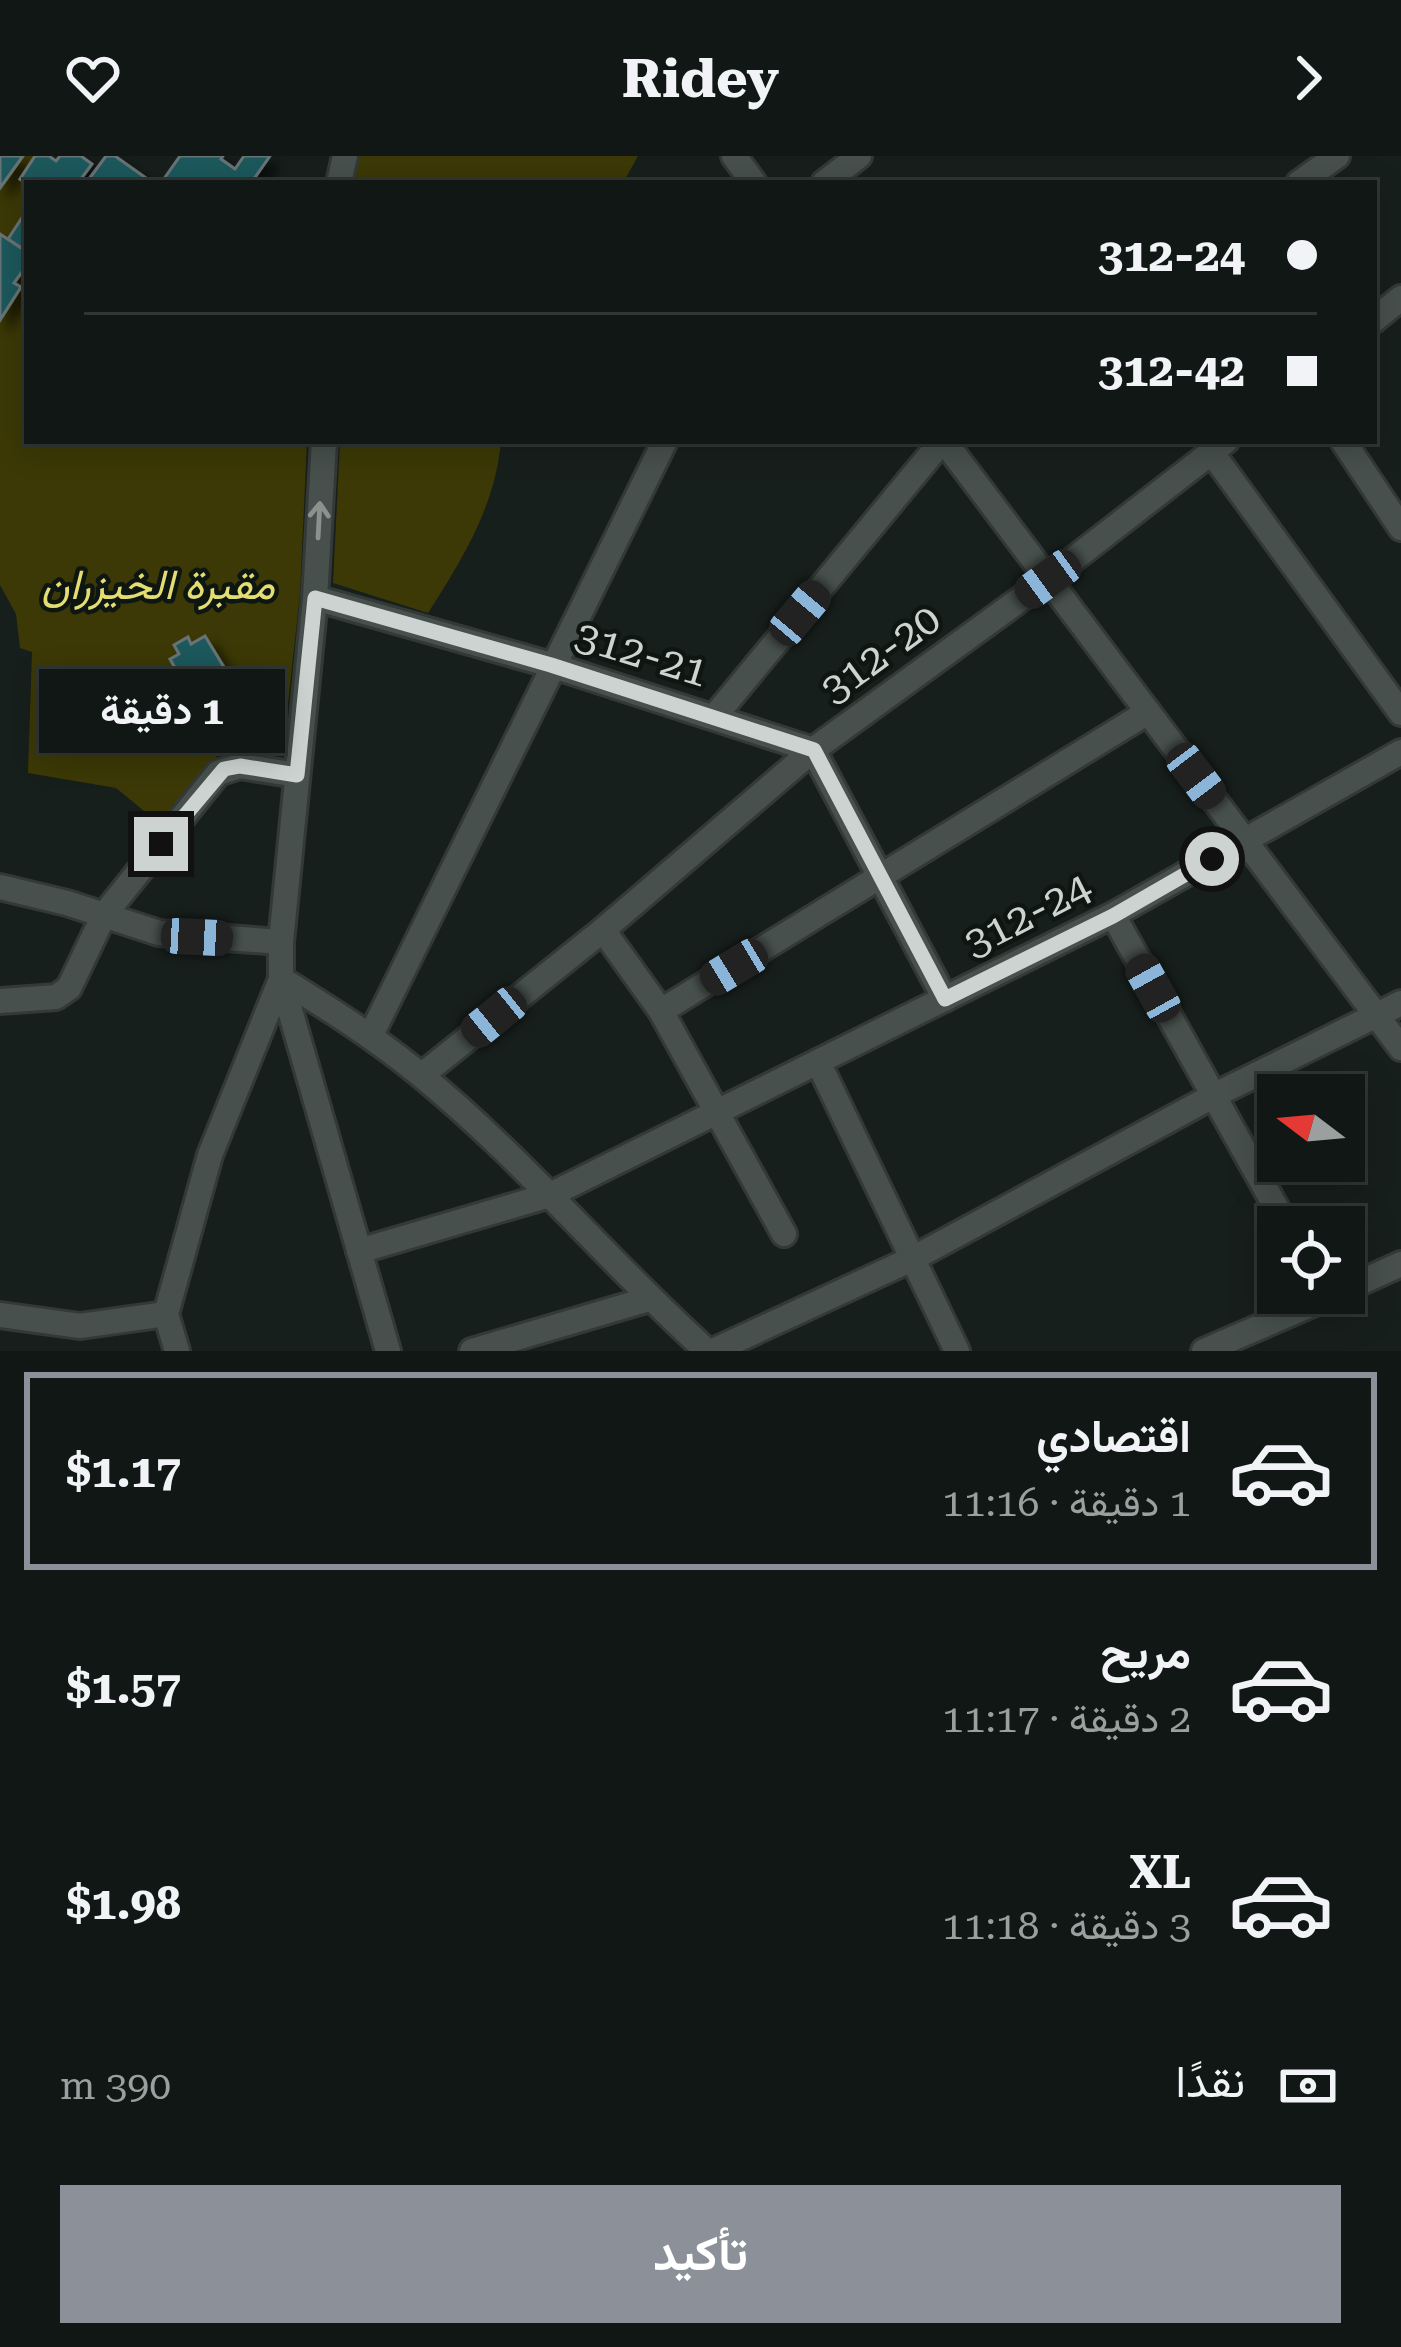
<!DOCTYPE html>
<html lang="ar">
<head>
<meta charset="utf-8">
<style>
	:root { --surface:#111715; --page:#1a201e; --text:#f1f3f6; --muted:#9c9fa0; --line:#303634; --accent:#8c9099 }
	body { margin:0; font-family:"Roboto Serif",Vazirmatn,serif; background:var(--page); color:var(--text); direction:rtl; height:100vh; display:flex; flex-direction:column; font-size:45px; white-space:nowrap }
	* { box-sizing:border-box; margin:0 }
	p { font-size:39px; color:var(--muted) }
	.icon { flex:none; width:66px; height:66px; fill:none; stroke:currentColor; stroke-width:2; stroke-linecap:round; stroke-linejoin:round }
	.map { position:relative; height:1195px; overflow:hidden; direction:ltr }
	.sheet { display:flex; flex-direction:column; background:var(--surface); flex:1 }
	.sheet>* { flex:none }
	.guide { position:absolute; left:24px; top:24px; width:1353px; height:264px; border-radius:0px; box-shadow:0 6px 30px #0003,0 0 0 3px var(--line); direction:rtl; display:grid; align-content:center; height:264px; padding:0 60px; background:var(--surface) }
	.needle { width:78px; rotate:286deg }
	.buttons { position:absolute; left:1257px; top:918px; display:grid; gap:24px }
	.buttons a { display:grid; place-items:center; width:108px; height:108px; border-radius:0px; background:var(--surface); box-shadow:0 6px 30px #0003,0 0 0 3px var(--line); font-size:60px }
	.end { position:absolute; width:54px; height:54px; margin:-27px; border:15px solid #cdd3d0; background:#111; box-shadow:0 0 0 6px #111 }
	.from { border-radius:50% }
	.bubble { position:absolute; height:84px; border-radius:0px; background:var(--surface); box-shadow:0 6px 30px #0003,0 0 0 3px var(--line); font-size:39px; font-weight:700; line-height:84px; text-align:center; direction:rtl }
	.car { position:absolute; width:36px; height:72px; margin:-36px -18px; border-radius:15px; box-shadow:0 0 9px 3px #0007; background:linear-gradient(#222 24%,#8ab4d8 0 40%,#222 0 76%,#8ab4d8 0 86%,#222 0) }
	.guide b { display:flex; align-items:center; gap:42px; height:114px; font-size:45px }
	.guide b+b { border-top:3px solid var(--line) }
	.guide i { width:30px; height:30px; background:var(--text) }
	ul { padding:21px 0 0; list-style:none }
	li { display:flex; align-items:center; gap:36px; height:198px; margin:0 24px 18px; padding:0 36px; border:6px solid transparent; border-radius:0px }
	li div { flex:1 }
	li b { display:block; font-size:45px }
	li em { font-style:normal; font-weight:700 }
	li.on { border-color:var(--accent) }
	li>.icon { width:108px; height:108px; stroke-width:1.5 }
	.pay { display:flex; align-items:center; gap:30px; height:132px; padding:0 60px; font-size:45px }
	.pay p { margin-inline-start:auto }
	.primary-button { display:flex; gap:24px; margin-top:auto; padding:24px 60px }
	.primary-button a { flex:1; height:138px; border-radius:0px; background:var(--accent); color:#fff; font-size:48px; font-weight:700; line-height:138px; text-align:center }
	header { display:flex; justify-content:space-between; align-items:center; height:156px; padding:0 60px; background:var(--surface); font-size:54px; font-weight:700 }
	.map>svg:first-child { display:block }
	.green { fill:#3c3906 }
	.building { fill:#1e595c; stroke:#687374; stroke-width:3; filter:url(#shadow) }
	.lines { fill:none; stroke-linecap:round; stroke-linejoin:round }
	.street-casing { stroke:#333936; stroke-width:30 }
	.street { stroke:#47504c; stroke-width:24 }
	.oneway { stroke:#8a928e }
	.route { stroke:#cdd3d0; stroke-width:15 }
	.labels { text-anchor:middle; stroke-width:9; stroke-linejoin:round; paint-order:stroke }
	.park-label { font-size:42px; font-style:italic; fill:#e3dd72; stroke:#0e1612 }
	.street-label { font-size:42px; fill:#cdd3d0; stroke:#0e1612 }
</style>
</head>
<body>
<header><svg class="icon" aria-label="forward" viewBox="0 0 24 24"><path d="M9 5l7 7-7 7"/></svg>Ridey<svg class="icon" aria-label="heart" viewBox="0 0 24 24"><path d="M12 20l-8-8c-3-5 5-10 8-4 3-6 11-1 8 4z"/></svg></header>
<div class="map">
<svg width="1401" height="1195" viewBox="0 0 1401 1195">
	<defs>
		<filter id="shadow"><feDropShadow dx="9" dy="9" stdDeviation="6" flood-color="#0009"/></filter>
	</defs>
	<rect width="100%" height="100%" fill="#171f1c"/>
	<g class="green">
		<path d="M23,0H35L20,23L27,28V96L0,78V32Z"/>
		<path d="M360,0H638L623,27H353Z"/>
		<path d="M27,109V285H307L300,438L284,584L269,594L228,587L160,668L116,632L28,617L32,496L20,492L16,458L0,429V164L20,132L14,127Z"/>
		<path d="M340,285H501C495,351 463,402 428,457L333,427Z"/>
	</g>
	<g class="building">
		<path d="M0,0H23L0,32Z"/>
		<path d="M35,0H49L56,5L60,0H81L92,8L78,27L27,28L20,23Z"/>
		<path d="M106,0H115L153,27H86Z"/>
		<path d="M180,0H223L221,3L235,13L244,0H270L251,27H161Z"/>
		<path d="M27,54V87L23,93L8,83Z"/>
		<path d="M0,78L27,96V109L14,127L21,131L0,164Z"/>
		<path d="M205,480L227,516L224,527L202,542L185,518L180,521L170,503L179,498L174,489L188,481L191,488Z"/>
	</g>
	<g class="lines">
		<g class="street-casing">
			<g id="street">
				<path d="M734,0L754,27"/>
				<path d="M339,27L345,0"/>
				<path d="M824,27L859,0"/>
				<path d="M1299,27L1337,0"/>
				<path d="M1374,164L1401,142"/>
				<path d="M324,285L315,442L281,786V823L388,1195"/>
				<path d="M944,285L1401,892"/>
				<path d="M1343,285L1401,372"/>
				<path d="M1212,297L1401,557"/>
				<path d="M315,442L551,509L813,594L945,843"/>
				<path d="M715,560L942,285"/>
				<path d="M0,731L67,747L159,777L281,786"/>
				<path d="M1113,759L1287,1071"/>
				<path d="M603,774L661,855L784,1078"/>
				<path d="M281,823C328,852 374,881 417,916C521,1000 607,1105 707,1195"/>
				<path d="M0,845L56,841L69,832L104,759L218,617L240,610L297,619"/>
				<path d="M661,855L1148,556"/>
				<path d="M371,879L665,285"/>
				<path d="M818,906L957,1195"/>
				<path d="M422,919L603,774L813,594L1048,423L1226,285"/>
				<path d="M359,1095L550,1039L1113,759L1401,596"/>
				<path d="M1344,1134L1401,1108"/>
				<path d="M0,1159L80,1170L166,1158"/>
				<path d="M177,1195L166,1158L210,999L281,823"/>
				<path d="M472,1195L649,1143"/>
				<path d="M713,1195L912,1103L1213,940L1401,847"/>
				<path d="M1204,1195L1338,1137"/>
			</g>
		</g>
		<use href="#street" class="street"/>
	</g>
	<defs><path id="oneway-shaft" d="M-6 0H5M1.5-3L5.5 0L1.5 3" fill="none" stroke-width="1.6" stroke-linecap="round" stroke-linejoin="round" transform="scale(3)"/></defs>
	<use class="oneway" href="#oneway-shaft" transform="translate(319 364) rotate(-87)"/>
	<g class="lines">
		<path class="route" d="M161,688L224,613L240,610L297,619L315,442L551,509L814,594L945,843L1113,760L1212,703"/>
	</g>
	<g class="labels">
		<g class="park-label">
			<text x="158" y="443">مقبرة الخيزران</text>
		</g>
		<g class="street-label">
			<text transform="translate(642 497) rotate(17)" y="15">312-21</text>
			<text transform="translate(880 497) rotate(-36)" y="15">312-20</text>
			<text transform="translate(1027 758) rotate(-27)" y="15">312-24</text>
		</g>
	</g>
</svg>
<div class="buttons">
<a><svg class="needle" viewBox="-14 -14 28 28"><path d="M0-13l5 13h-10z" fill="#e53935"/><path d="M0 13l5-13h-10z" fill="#9c9fa0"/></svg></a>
<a><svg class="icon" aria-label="locate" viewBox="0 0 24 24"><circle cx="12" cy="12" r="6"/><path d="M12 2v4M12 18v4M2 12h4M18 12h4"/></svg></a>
</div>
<i class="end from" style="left:1212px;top:703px"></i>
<i class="end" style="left:161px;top:688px"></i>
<div class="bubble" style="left:39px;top:513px;width:246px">1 دقيقة</div>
<i class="car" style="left:1048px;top:423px;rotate:234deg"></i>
<i class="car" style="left:800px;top:457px;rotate:40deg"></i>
<i class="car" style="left:1196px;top:620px;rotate:143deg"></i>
<i class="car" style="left:197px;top:781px;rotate:93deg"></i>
<i class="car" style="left:734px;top:811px;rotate:239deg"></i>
<i class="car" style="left:1153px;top:832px;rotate:331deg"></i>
<i class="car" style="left:494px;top:861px;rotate:231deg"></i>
<div class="guide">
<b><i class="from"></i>312-24</b>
<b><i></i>312-42</b>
</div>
</div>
<section class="sheet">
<ul>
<li class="on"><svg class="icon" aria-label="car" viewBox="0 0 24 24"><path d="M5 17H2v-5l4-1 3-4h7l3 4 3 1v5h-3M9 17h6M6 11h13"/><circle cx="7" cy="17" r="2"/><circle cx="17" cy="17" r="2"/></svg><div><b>اقتصادي</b><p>1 دقيقة · 11:16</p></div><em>$1.17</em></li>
<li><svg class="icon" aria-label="car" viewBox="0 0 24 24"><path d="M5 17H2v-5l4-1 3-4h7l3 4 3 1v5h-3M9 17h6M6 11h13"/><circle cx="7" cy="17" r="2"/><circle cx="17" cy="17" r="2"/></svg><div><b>مريح</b><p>2 دقيقة · 11:17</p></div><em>$1.57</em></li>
<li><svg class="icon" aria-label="car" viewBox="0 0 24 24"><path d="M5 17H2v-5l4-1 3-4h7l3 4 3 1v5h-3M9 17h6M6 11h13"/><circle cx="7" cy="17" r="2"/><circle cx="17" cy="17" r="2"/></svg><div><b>XL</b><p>3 دقيقة · 11:18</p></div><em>$1.98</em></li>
</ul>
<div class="pay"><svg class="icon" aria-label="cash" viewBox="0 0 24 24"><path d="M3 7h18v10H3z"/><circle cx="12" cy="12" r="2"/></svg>نقدًا<p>390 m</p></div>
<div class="primary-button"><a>تأكيد</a></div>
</section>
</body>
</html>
